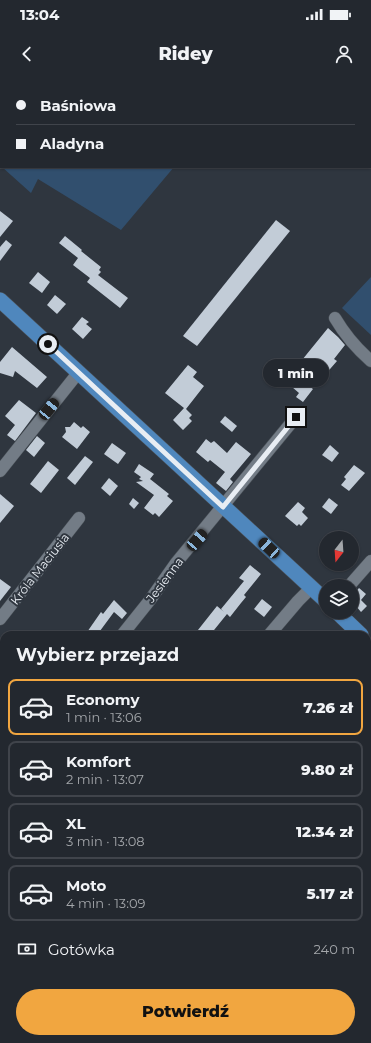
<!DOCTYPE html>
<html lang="pl">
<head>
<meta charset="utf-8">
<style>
	:root { --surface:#23282f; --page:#2b3037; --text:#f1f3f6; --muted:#a3a6aa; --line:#40444b; --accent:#f1a640 }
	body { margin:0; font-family:Montserrat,sans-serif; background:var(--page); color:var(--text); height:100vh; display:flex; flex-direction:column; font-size:15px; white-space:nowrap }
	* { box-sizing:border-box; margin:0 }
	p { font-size:13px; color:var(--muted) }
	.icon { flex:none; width:22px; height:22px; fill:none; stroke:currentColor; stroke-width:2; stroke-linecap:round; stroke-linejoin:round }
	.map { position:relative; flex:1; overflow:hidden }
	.side { position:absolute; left:0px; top:551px; width:371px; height:412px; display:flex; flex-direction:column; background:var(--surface); border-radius:12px 12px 0 0; box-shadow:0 1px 3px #0004,0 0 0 1px var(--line) }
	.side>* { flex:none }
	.guide { position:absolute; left:0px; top:0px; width:371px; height:88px; box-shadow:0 1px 3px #0004,0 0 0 1px var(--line); display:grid; align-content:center; height:88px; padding:0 16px; background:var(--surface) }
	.needle { width:26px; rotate:197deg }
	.buttons { position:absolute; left:319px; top:451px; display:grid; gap:8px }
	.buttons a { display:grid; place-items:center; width:40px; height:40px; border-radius:50%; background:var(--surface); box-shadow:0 1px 3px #0004,0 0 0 1px var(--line); font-size:20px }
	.end { position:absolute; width:18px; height:18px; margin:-9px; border:5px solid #e8edf3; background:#111; box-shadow:0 0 0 2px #111 }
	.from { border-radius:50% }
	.bubble { position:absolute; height:28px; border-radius:14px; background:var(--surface); box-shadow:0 1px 3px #0004,0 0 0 1px var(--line); font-size:13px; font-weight:800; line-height:28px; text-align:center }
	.car { position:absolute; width:12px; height:24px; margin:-12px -6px; border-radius:5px; box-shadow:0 0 3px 1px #0007; background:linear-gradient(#222 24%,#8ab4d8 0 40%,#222 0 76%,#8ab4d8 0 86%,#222 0) }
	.guide b { display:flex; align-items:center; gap:14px; height:38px; font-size:15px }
	.guide b+b { border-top:1px solid var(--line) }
	.guide i { width:10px; height:10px; background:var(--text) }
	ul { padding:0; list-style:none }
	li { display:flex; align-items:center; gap:12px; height:56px; margin:0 8px 6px; padding:0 8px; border:2px solid var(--line); border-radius:8px }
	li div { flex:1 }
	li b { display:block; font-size:15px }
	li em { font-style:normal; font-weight:800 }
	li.selected { border-color:var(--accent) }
	li>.icon { width:36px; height:36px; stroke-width:1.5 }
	h2 { padding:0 16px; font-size:18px; line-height:48px }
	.pay { display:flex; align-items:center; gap:10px; height:44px; padding:0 16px; font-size:15px }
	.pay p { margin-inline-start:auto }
	.button { display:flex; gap:8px; margin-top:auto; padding:8px 16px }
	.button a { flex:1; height:46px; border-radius:24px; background:var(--accent); color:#111; font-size:16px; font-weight:800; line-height:46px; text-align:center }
	.status { display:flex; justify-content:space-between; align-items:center; height:28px; padding:0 20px; background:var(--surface); direction:ltr }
	.status svg { height:11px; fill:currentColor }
	header { display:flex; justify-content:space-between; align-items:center; height:52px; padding:0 16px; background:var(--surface); font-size:18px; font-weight:800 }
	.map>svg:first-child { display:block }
	.green { fill:#314f6e }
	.building { fill:#c2ccd7 }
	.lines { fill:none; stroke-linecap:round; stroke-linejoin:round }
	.minor-casing { stroke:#4d545b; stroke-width:13 }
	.major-casing { stroke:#4d545b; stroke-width:16 }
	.minor { stroke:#737c86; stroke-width:12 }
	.major { stroke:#4f87bd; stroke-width:15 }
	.route { stroke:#e8edf3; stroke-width:5 }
	.labels { text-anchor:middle; stroke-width:4; stroke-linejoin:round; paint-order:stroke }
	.street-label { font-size:12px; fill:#e8edf3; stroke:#2f363f }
</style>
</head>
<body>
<div class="status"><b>13:04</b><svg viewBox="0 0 49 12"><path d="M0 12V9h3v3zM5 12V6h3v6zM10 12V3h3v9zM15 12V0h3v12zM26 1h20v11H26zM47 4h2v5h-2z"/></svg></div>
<header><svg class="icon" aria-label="back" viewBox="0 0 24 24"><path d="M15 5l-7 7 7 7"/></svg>Ridey<svg class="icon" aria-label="person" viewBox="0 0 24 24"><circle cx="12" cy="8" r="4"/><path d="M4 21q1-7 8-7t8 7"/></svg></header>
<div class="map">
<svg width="371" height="963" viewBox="0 0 371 963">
	<rect width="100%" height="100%" fill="#2f363f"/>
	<g class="green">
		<path d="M0,0H371V62L370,63V1H1V86Z"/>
		<path d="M2,87H174L121,150L38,99L31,113Z"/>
		<path d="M371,197V255L342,228Z"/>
		<path d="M116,959H183L189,963H113Z"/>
	</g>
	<g class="building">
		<path d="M0,131L13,141L0,157Z"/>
		<path d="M276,140L290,151L197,266L183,256Z"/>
		<path d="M65,156L82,170L81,171L101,187L99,190L101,192L98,195L128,218L120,228L87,202L90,198L73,185L78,178L59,163Z"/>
		<path d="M6,160L12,165L0,181V167Z"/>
		<path d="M38,192L50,202L42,213L29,203Z"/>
		<path d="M55,215L66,224L57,234L47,225Z"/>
		<path d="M82,237L89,242L86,244L92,249L83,259L72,249Z"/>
		<path d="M328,248L338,257L345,265L334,279L337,281L324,296L311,286L300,299L313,309L303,322L296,317L299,313L285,301Z"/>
		<path d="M12,267L47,297L37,308L15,291L13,297L0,293V282Z"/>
		<path d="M188,285L197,292L193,297L204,306L186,329L192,335L189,338L192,341L183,350L173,340L184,328L165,313Z"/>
		<path d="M19,320L36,333L15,361L7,355L15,345L5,336Z"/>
		<path d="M225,336L237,346L232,352L220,342Z"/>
		<path d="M74,342L81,348L83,346L90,352L77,369L62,357L66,352L65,347H70Z"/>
		<path d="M37,356L45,363L34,377L26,370Z"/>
		<path d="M206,359L211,363L214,361L227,373L236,362L251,374L230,399L233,402L226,411L216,403L225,392L210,380L208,382L196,372Z"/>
		<path d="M112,363L126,373L118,384L104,374Z"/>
		<path d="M330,365L339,373L332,382L322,375Z"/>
		<path d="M85,376L93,382L75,405L67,398Z"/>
		<path d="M48,381L59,390L41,413L30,404Z"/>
		<path d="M139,384L154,394L150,399L169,414L167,416L173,421L159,437L155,433L153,435L144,428L154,415L136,402L143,401L139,399L141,397L134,392Z"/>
		<path d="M354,385L365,393L349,411L341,405L346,399L344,397Z"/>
		<path d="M109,398L118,406L110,416L101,408Z"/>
		<path d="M0,414L14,426L0,443Z"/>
		<path d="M133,418L139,423L134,429L129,424Z"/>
		<path d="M329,418L338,425L331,434L322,427Z"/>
		<path d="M298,422L305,428L302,432L308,438L301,446L299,444L297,446L285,436Z"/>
		<path d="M250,485L261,494L244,515L246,517L241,523L230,537L227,534L210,555H194L217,526L224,532L221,529L244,501L239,498Z"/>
		<path d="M0,499L11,507L0,521Z"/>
		<path d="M359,508L366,514L361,520L367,526L361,532L356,526L352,530V513L354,514Z"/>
		<path d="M262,519L272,527L264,537L254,529Z"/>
		<path d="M114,520L127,533L122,539L114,532L97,555H85L101,532L103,534Z"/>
	</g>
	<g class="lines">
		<g class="minor-casing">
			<g id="minor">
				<path d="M335,238C345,255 356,268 371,281"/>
				<path d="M0,391L78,293"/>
				<path d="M349,506L371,481"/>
				<path d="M0,539L79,438"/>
				<path d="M122,555L150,520L176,483L296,337"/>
				<path d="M269,555L298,521L311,508"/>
				<path d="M367,742L371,743"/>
				<path d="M0,759L4,760"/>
			</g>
		</g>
		<g class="major-casing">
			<g id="major">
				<path d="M0,220L326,521"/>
				<path d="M337,532L361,555"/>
			</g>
		</g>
		<use href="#minor" class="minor"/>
		<use href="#major" class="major"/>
	</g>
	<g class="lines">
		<path class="route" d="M48,264L223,427L296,337"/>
	</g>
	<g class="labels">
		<g class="street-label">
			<text transform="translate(40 489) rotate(-52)" y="4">Króla Maciusia</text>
			<text transform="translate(165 500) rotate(-53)" y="4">Jesienna</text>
		</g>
	</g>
</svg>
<div class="buttons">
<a><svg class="needle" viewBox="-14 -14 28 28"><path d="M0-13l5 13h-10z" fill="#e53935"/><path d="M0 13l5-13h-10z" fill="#a3a6aa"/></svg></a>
<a><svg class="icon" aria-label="layers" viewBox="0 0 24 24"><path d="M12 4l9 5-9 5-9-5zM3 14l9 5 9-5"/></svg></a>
</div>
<i class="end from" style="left:48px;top:264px"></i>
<i class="end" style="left:296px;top:337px"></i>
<div class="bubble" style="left:263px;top:279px;width:66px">1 min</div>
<i class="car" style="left:49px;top:329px;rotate:39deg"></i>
<i class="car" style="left:197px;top:460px;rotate:41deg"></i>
<i class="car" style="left:269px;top:468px;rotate:313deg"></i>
<div class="guide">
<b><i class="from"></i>Baśniowa</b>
<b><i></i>Aladyna</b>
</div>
<section class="side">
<h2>Wybierz przejazd</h2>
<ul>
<li class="selected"><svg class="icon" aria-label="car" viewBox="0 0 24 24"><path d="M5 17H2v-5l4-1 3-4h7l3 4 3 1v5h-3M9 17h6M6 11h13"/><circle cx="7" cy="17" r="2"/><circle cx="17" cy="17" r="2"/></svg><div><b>Economy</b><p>1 min · 13:06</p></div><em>7.26 zł</em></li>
<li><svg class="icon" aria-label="car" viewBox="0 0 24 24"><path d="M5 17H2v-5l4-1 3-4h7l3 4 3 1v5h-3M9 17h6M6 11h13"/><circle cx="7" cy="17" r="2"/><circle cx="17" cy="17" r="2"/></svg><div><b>Komfort</b><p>2 min · 13:07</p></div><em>9.80 zł</em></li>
<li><svg class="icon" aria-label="car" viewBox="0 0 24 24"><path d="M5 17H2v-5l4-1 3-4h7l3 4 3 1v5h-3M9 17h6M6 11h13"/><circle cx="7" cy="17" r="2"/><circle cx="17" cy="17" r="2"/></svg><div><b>XL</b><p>3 min · 13:08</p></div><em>12.34 zł</em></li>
<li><svg class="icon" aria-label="car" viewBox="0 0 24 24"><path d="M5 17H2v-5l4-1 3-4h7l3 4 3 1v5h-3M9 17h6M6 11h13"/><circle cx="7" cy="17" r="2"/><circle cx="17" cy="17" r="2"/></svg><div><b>Moto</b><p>4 min · 13:09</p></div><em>5.17 zł</em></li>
</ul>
<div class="pay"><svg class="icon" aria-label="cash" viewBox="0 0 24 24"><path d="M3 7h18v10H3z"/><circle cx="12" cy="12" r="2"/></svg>Gotówka<p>240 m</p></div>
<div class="button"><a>Potwierdź</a></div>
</section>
</div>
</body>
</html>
